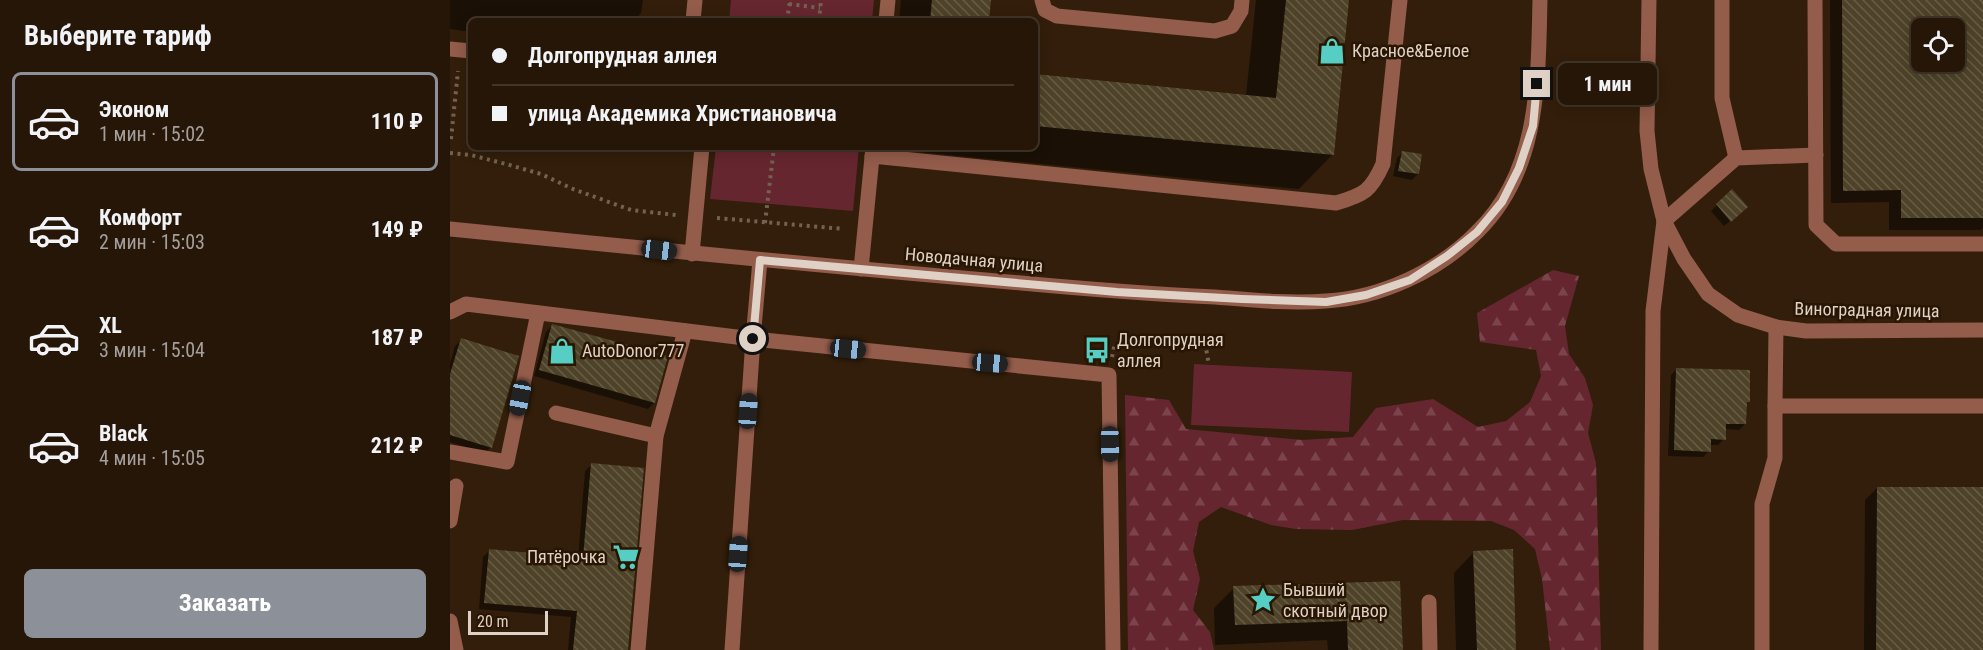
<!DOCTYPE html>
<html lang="ru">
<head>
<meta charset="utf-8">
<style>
	:root { --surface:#261608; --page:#322316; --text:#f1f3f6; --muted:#a49f9c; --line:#423529; --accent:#8c9099 }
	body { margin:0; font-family:"Roboto Condensed",sans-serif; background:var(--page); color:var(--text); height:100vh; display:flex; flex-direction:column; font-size:22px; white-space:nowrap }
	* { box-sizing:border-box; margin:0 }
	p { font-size:20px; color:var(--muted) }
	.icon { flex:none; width:33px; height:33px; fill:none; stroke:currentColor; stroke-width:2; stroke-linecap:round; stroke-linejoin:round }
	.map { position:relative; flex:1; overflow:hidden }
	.panel { display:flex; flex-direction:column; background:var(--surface); width:450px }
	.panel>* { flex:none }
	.guide { position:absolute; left:18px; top:18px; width:570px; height:132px; border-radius:9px; box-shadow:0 3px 15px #0003,0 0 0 2px var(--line); display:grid; align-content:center; height:132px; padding:0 24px; background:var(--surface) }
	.controls { position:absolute; left:1461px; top:18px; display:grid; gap:12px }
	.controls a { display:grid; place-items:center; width:54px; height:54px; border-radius:9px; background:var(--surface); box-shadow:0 3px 15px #0003,0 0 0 2px var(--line); font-size:30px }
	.scale { position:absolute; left:18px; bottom:15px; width:80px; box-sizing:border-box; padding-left:6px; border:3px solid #dfd1c5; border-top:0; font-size:16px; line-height:21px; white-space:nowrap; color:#dfd1c5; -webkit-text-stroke:4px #281502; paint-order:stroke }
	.end { position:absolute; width:27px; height:27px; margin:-14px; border:8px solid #dfd1c5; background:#111; box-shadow:0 0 0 3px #111 }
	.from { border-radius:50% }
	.bubble { position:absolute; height:42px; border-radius:9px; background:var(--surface); box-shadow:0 3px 15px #0003,0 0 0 2px var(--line); font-size:20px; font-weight:700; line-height:42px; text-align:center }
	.car { position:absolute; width:18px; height:36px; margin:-18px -9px; border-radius:8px; box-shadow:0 0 4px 2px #0007; background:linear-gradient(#222 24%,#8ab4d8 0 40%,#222 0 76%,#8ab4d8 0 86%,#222 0) }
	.guide b { display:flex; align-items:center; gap:21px; height:57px; font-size:22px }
	.guide b+b { border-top:2px solid var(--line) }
	.guide i { width:15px; height:15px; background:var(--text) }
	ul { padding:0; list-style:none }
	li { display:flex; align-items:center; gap:18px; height:99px; margin:0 12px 9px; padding:0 12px; border:3px solid transparent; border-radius:9px }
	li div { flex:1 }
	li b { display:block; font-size:22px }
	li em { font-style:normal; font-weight:700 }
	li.on { border-color:var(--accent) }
	li>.icon { width:54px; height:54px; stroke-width:1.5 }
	h2 { padding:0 24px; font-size:27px; line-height:72px }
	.action { display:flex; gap:12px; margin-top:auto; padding:12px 24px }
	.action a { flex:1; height:69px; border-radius:9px; background:var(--accent); color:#fff; font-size:24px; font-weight:700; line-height:69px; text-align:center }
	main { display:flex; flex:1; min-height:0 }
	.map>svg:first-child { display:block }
	.forest { fill:url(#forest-firs) }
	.green { fill:#66262f }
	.shadow { fill:#0007; fill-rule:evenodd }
	.building { fill:url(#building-back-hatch); fill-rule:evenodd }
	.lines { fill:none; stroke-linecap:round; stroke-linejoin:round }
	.path { stroke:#736251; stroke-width:4; stroke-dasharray:3 4.5; stroke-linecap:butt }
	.minor { stroke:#935c4b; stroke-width:15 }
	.route { stroke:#dfd1c5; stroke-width:8 }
	.labels { text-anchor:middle; stroke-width:5; stroke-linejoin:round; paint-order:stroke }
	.poi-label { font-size:18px; fill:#dfd1c5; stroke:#281502; text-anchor:start }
	.street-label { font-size:18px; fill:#dfd1c5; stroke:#281502 }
</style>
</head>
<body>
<main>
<section class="panel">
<h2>Выберите тариф</h2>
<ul>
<li class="on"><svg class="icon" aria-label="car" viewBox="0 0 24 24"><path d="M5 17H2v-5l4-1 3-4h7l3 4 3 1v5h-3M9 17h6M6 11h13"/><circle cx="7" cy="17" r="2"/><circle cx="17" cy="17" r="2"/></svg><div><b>Эконом</b><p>1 мин · 15:02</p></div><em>110 ₽</em></li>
<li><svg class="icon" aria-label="car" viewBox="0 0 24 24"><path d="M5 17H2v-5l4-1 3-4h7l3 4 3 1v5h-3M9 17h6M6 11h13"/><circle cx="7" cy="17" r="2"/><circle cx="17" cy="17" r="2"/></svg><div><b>Комфорт</b><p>2 мин · 15:03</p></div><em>149 ₽</em></li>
<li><svg class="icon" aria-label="car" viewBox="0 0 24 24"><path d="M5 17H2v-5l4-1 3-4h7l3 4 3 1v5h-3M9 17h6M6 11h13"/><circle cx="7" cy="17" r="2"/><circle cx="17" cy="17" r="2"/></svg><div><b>XL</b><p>3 мин · 15:04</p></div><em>187 ₽</em></li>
<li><svg class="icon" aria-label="car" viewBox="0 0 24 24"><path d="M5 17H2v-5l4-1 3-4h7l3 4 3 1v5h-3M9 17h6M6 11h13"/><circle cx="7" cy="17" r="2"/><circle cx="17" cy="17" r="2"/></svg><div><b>Black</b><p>4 мин · 15:05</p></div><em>212 ₽</em></li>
</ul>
<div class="action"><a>Заказать</a></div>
</section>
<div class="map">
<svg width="1533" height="650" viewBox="0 0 1533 650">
	<defs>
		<pattern id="forest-firs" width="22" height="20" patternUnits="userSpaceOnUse" patternTransform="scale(1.5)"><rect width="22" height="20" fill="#66262f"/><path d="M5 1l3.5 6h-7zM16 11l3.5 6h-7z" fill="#7b444c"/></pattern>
		<pattern id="building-back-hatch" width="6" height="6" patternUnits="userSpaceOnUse" patternTransform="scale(1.5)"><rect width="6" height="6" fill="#4e4328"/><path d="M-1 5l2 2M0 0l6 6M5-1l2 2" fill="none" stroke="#675d46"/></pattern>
	</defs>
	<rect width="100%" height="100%" fill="#321e0a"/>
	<path class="forest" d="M1103,270L1129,276L1115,326L1119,354L1135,378L1143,405L1138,433L1146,463L1151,650H1100L1092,579L1085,549L1064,530L1041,521L953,520L902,530L846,529L821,525L771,507L749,522L743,551L750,579L743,610L760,632L764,650H678L675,395L719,400L736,429L852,440L903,437L926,408L983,399L1028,427L1056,421L1080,402L1091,376L1086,350L1030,342L1027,313Z"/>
	<g class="green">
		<path d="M281,0H424L422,21H279Z"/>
		<path d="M266,147H409L403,211L260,199Z"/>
		<path d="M744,364L902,372L899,432L741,425Z"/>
	</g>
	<g class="shadow">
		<path d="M0,0H193L191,13L184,21H21V32L0,29Z"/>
		<path d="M451,0H539L537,21H449Z"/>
		<path d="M806,0H898L883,154L849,189L437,149V147H585V76L796,96Z"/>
		<path d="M1380,0H1533V228L1531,230H1439V202L1381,203ZM1472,28H1504V62H1472Z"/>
		<path d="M953,152L968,174L962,180L943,176L947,158Z"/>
		<path d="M1282,191L1290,213L1274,226L1261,211Z"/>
		<path d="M102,326L216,357L204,403L198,409L84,376L96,332Z"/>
		<path d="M11,340L41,447L35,453L0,442V364L5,346Z"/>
		<path d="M1227,369L1298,401L1296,404L1295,424L1289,430L1274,429V439L1268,445H1260L1259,451L1253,457L1218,456L1221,375Z"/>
		<path d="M141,465L177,650H118L121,617L29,609L33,557L39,551L128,559L135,471Z"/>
		<path d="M1427,488H1533V650H1414L1415,500Z"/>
		<path d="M1024,552L1065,650H1006L1004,573Z"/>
		<path d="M949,582L951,650H878L877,640L765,645L764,608L784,588Z"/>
	</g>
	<g class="building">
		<path d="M482,0H541L539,21H480Z"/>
		<path d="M836,0H899L884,155L585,126V74L826,98Z"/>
		<path d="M1392,0H1533V218H1451V190L1393,191ZM1472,28H1504V62H1472Z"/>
		<path d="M952,151L972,154L969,174L948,171Z"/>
		<path d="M1282,189L1298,207L1281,222L1266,204Z"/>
		<path d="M102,324L218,356L205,403L89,370Z"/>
		<path d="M11,338L69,356L42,448L0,435V374Z"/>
		<path d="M1226,368L1300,370V402H1297L1296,424H1276V440L1261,439V452L1224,450Z"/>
		<path d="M141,463L194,468L178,650H123L127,611L34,603L39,549L133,558Z"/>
		<path d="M1427,487H1533V650H1426Z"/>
		<path d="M1063,549L1066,650H1027L1023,551Z"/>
		<path d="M950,581L953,650H898L897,621L785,625L783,586Z"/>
	</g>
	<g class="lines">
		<g class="path">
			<path d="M339,4L370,8"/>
			<path d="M337,21L340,0"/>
			<path d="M369,21L371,0"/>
			<path d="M1,139L8,71"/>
			<path d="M0,153L21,155L56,164L91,174L123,189L181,210L226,215"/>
			<path d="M267,218L394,229"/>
			<path d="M315,223L324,147"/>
			<path d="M755,343L759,365"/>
			<path d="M662,357L665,343"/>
		</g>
		<g class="minor">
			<path d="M592,0L595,10L607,16L765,31L782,26L791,11L792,0"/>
			<path d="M1199,0L1197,131L1201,169L1214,221L1234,259L1258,294L1288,315L1326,327L1356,331L1533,330"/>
			<path d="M1272,0V98L1286,158"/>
			<path d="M1365,0L1366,225L1386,244H1533"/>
			<path d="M243,21L245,0"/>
			<path d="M436,21L438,0"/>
			<path d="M0,49L21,51"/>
			<path d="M422,156L886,203C914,195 921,191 933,164L950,0"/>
			<path d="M0,229C190,248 380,267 571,283C636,289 700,294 765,297C802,300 840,304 876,301C930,298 989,271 1027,232C1090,171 1088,81 1090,0"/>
			<path d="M242,254L252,147"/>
			<path d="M411,269L423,147"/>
			<path d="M0,312L16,304L303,339L659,375L663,650"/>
			<path d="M1326,327L1325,406H1533"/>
			<path d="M106,413L206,436"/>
			<path d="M0,452L57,462L88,313"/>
			<path d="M0,521L6,486"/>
			<path d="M979,602L980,650"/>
			<path d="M0,621L6,650"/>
			<path d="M188,650L206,436L235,331"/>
			<path d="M282,650L303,339L310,260"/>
			<path d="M1201,650L1203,311L1214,221L1286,158L1366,155"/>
			<path d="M1312,650V504L1325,458V406"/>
		</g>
	</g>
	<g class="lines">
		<path class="route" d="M303,339L310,260L667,292L792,299L876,302L916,295L960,280L997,256L1027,232L1052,202L1069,168L1083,126L1087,84"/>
	</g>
	<defs>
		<g id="shop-bare" transform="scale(2.07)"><path d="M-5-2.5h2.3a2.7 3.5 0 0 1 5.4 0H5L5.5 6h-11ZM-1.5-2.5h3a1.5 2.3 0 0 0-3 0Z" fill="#56cec3" stroke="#281502" stroke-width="2.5" paint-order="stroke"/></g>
		<g id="bus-bare" transform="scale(2.07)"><path d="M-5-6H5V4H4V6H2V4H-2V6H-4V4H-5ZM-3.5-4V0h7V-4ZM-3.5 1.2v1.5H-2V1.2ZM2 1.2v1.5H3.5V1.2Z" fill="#56cec3" stroke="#281502" stroke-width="2.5" paint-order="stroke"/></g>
		<g id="supermarket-bare" transform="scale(2.07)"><path d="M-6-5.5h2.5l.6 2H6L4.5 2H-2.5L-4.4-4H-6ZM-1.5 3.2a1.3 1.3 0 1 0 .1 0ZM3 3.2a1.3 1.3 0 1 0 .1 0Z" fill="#56cec3" stroke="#281502" stroke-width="2.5" paint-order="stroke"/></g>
		<g id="sight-bare" transform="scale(2.07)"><path d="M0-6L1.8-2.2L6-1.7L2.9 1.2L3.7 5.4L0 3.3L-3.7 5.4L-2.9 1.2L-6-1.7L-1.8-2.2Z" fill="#56cec3" stroke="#281502" stroke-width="2.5" paint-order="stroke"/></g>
	</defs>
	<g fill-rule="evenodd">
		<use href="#shop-bare" x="882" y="51"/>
		<use href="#bus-bare" x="647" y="350"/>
		<use href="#shop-bare" x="112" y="351"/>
		<use href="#supermarket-bare" x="176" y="557"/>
		<use href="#sight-bare" x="813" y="600"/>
	</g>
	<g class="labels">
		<g class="poi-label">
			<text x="902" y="57">Красное&amp;Белое</text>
			<text x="667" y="346">Долгопрудная<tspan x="667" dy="21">аллея</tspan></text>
			<text x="132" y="357">AutoDonor777</text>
			<text x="156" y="563" text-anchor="end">Пятёрочка</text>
			<text x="833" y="596">Бывший<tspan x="833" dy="21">скотный двор</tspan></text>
		</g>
		<g class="street-label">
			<text transform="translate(524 260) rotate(5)" y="6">Новодачная улица</text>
			<text transform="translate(1417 310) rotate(1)" y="6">Виноградная улица</text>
		</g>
	</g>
</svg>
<div class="controls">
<a><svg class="icon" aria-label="locate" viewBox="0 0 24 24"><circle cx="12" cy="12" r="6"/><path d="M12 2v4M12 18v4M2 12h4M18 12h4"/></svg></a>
</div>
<div class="scale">20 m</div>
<i class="end from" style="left:303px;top:339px"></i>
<i class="end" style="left:1087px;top:84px"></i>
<div class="bubble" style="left:1108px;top:63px;width:99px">1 мин</div>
<i class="car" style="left:209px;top:250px;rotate:97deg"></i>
<i class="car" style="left:398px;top:349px;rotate:96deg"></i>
<i class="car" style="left:540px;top:363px;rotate:95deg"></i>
<i class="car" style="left:70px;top:398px;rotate:191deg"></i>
<i class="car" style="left:298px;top:411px;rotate:4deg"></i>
<i class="car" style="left:660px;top:444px;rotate:179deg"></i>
<i class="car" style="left:288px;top:554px;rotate:4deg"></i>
<div class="guide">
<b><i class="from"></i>Долгопрудная аллея</b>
<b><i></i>улица Академика Христиановича</b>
</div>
</div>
</main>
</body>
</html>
